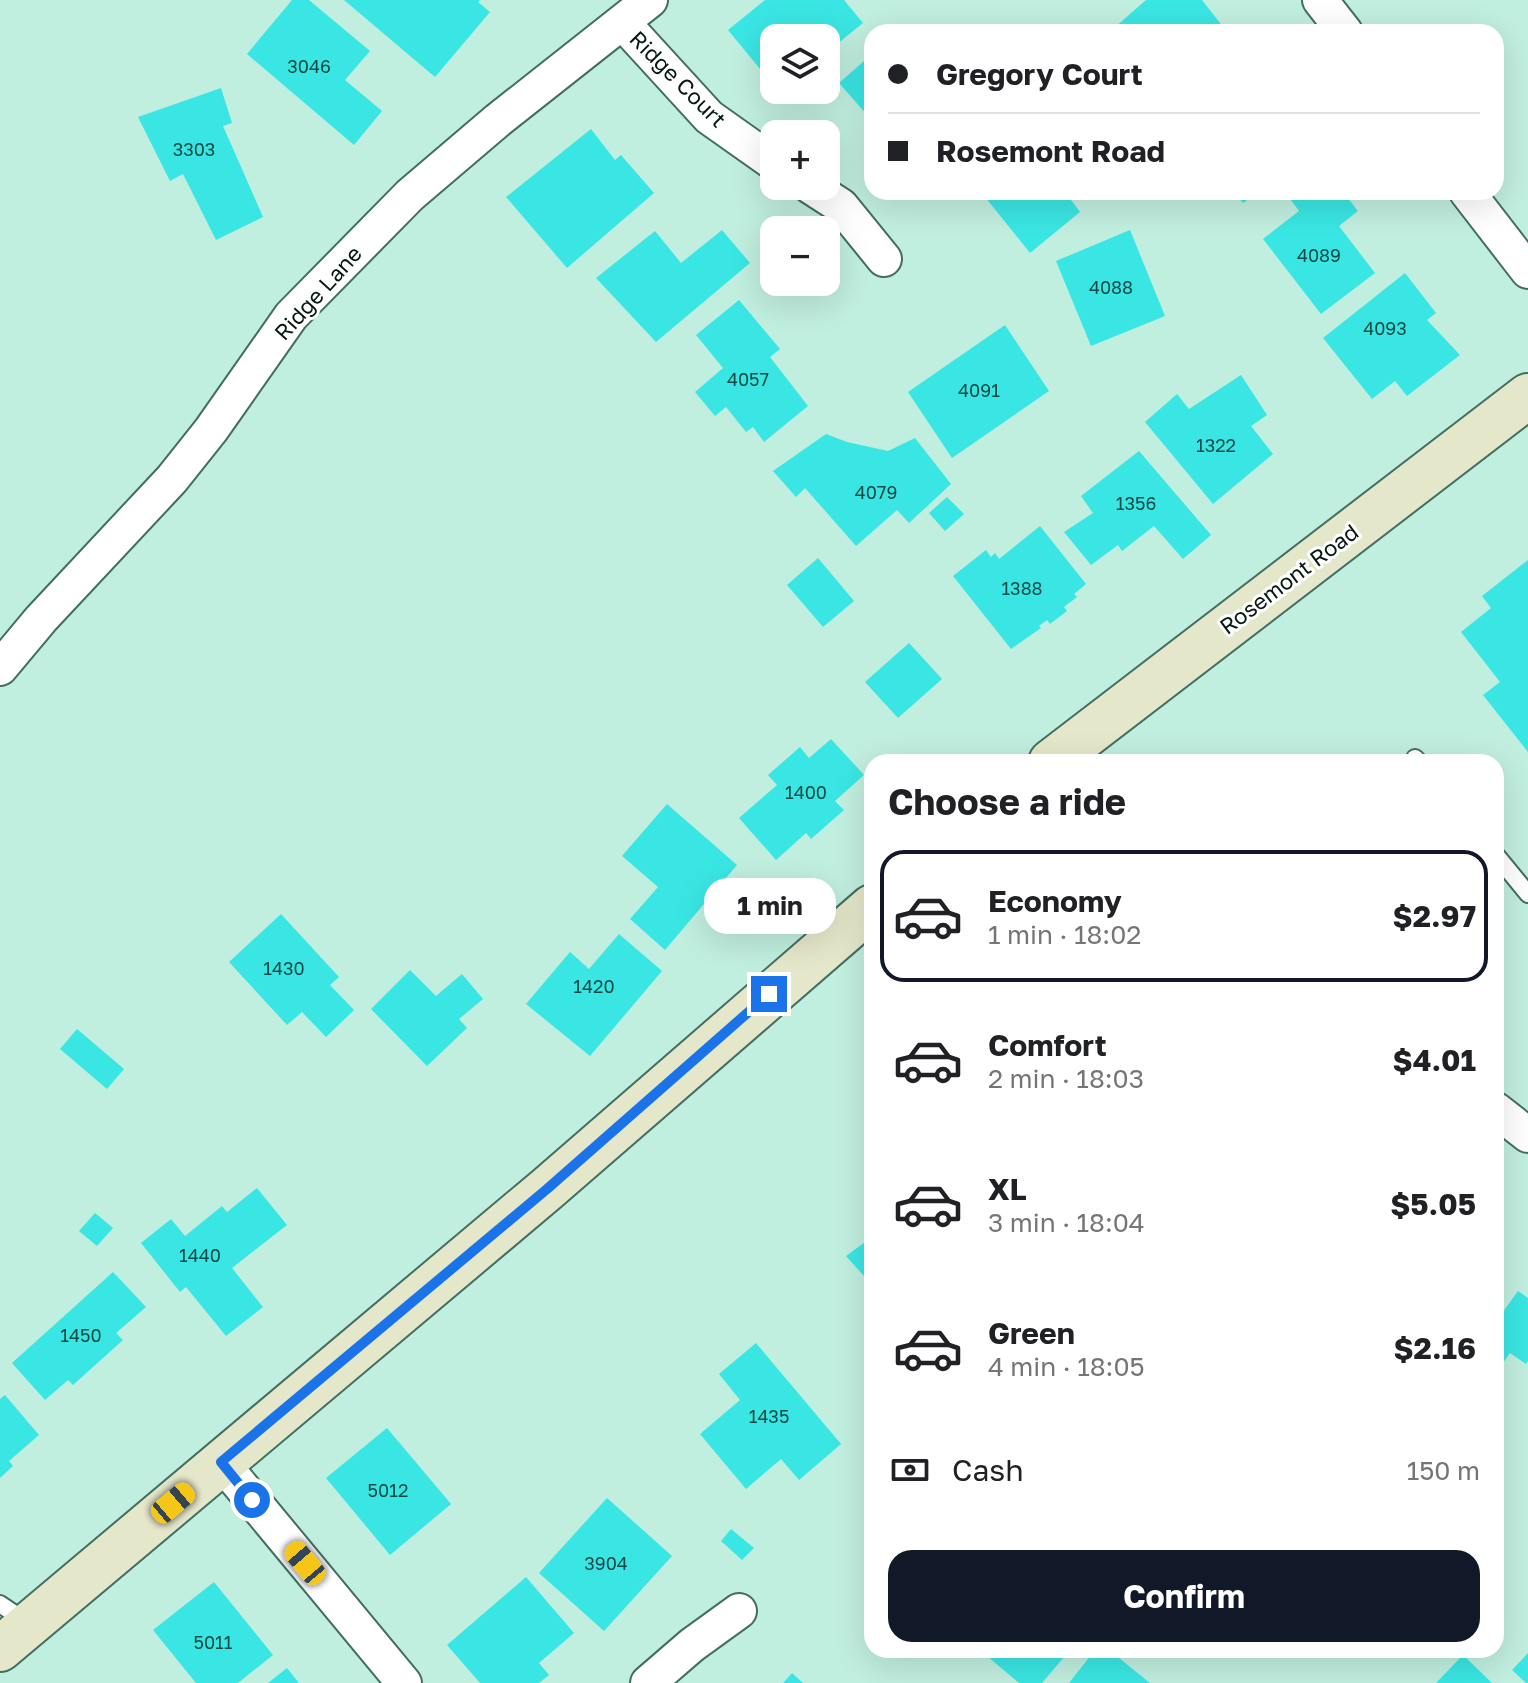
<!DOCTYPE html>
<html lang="en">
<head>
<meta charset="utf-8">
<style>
	:root { --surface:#fff; --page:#f6f6f6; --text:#202124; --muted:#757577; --line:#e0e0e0; --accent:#111827 }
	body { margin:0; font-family:"Golos Text",sans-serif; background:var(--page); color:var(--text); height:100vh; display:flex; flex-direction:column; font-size:30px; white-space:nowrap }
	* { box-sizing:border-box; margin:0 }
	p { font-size:26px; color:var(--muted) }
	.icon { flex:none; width:44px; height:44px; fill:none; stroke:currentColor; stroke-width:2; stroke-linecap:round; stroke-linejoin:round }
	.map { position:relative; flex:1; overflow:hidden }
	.details { position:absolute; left:864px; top:754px; width:640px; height:904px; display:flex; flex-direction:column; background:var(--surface); border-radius:24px; box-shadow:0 8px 32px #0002 }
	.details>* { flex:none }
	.top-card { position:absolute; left:864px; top:24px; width:640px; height:176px; border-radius:24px; box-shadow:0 8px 32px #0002; display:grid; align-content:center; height:176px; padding:0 24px; background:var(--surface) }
	.buttons { position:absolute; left:760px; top:24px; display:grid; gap:16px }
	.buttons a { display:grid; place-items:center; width:80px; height:80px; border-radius:16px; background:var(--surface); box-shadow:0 8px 32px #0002; font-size:40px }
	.end { position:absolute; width:36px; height:36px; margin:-18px; border:10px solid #1a73e8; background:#fff; box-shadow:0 0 0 4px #fff }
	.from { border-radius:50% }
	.bubble { position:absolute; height:56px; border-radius:24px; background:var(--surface); box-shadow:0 8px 32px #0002; font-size:26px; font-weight:700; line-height:56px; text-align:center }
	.car { position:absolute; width:24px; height:48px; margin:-24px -12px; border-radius:10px; box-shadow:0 0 6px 2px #0007; background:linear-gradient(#f5c518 24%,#345 0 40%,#f5c518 0 76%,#345 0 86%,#f5c518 0) }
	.top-card b { display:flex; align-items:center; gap:28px; height:76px; font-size:30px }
	.top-card b+b { border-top:2px solid var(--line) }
	.top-card i { width:20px; height:20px; background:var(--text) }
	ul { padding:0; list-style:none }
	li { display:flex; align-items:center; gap:24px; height:132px; margin:0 16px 12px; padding:0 8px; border:4px solid transparent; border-radius:24px }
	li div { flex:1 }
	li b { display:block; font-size:30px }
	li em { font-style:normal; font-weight:700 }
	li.active { border-color:var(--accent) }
	li>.icon { width:72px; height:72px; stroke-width:1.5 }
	h2 { padding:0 24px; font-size:36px; line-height:96px }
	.pay { display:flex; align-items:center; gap:20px; height:88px; padding:0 24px; font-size:30px }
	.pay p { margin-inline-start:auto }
	.primary-button { display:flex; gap:16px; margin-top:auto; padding:16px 24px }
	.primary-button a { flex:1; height:92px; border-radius:24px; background:var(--accent); color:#fff; font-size:32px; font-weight:700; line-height:92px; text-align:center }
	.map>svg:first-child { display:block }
	.building { fill:#3ae6e3 }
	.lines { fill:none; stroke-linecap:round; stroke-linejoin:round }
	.lane-casing { stroke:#436d61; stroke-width:20 }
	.street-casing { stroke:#436d61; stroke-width:38 }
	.secondary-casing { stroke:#436d61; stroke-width:48 }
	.lane { stroke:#fff; stroke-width:16 }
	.street { stroke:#fff; stroke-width:34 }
	.secondary { stroke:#e5e7ca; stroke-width:44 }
	.route { stroke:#1a73e8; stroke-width:10 }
	.labels { text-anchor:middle; stroke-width:6; stroke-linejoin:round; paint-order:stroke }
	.number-label { font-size:18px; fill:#134c47 }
	.street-label { font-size:22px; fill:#061813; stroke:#fff }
</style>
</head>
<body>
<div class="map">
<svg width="1528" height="1683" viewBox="0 0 1528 1683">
	<rect width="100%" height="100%" fill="#c0eedf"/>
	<g class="building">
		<path d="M292,0H309L370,51L345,80L382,111L354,145L247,54Z"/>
		<path d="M344,0H480L478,2L490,12L435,77Z"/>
		<path d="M765,0H844L863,23L826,53V38H774V86L728,30Z"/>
		<path d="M1146,0H1202L1227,32H1115L1113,29Z"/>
		<path d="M872,54V113L868,116L839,83Z"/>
		<path d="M221,88L232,123L223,126L263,217L216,240L183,174L170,181L138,117Z"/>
		<path d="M591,129L615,160L621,155L654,193L567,268L506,197Z"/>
		<path d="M981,192H1065L1080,212L1030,253Z"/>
		<path d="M1234,192H1258L1243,203Z"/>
		<path d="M1302,192H1343L1358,211L1339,226L1375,273L1321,314L1263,239L1299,211L1291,200Z"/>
		<path d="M722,230L750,263L656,342L596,278L655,231L681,263Z"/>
		<path d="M1130,230L1165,316L1091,346L1056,261Z"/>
		<path d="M1405,273L1436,313L1427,320L1460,355L1407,396L1395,381L1372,399L1323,338Z"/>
		<path d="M739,300L780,349L770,357L808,406L764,442L753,427L746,432L726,407L715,416L695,392L723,368L696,335Z"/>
		<path d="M1005,325L1049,391L952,458L908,392Z"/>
		<path d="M1241,375L1267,415L1251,426L1273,454L1213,504L1145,422L1177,394L1189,409Z"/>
		<path d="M826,434L847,442L888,451L915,438L951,484L909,523L897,510L856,546L805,488L796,497L773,471Z"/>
		<path d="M1139,451L1211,535L1183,559L1154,526L1122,551L1118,545L1091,565L1064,532L1093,513L1081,496Z"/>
		<path d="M947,497L964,514L945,531L929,513Z"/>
		<path d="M1040,526L1086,584L1074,594L1077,597L1064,607L1067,611L1050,624L1047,620L1039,626L1041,628L1011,649L953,576L986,550L991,557L995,553L999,559Z"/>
		<path d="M818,558L854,601L823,627L787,585Z"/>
		<path d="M1528,560V752L1483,695L1500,682L1461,632L1491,608L1482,596Z"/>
		<path d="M909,643L942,679L898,718L865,682Z"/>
		<path d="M831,739L864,775L835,801L844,810L811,839L806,833L776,860L739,818L777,785L768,775L800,747L809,758Z"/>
		<path d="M667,804L737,865L665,950L630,919L658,887L622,856Z"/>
		<path d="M281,914L339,977L330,985L354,1010L326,1037L302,1012L287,1025L229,962Z"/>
		<path d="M619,934L662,971L590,1056L526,1004L570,952L589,969Z"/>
		<path d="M410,970L436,996L462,974L483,999L459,1019L467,1028L427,1066L371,1009Z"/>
		<path d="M77,1029L124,1069L107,1089L60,1049Z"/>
		<path d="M257,1188L287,1225L232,1268L263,1307L226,1336L186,1287L180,1292L141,1243L171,1219L185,1236L222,1206L227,1212Z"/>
		<path d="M95,1213L113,1228L97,1246L79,1231Z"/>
		<path d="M872,1237V1285L846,1256Z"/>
		<path d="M113,1272L146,1307L116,1333L123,1340L73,1385L68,1380L45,1400L12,1363Z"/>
		<path d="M1518,1291L1528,1298V1361L1526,1364L1510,1353L1496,1373V1313L1500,1316Z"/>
		<path d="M756,1343L841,1444L799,1480L781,1459L746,1489L700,1434L740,1400L719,1374Z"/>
		<path d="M5,1395L39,1435L9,1461L13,1466L0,1478V1399Z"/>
		<path d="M387,1428L451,1504L390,1555L326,1478Z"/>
		<path d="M607,1498L672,1556L604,1631L539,1573Z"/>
		<path d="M731,1529L754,1548L742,1560L721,1541Z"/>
		<path d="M526,1577L574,1633L539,1663L549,1675L539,1683H480L447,1645Z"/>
		<path d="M214,1582L273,1655L238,1683H196L153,1630Z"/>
		<path d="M980,1650H1070L1042,1683H1019Z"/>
		<path d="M1095,1650H1109L1150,1683H1069Z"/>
		<path d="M1528,1653V1683H1526L1512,1670Z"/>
		<path d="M1463,1655L1492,1683H1436Z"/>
		<path d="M287,1668L299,1683H268Z"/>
		<path d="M792,1673L803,1683H783Z"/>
	</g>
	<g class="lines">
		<g class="lane-casing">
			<g id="lane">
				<path d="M1415,758L1419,762"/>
				<path d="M1496,855L1528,894"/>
				<path d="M0,1604L28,1623"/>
			</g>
		</g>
		<g class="street-casing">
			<g id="street">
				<path d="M1320,0L1345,32"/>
				<path d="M623,23L709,117L774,163"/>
				<path d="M810,186L841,206L884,259"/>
				<path d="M1467,192L1528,271"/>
				<path d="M0,668L41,619L172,479L211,430L291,316L410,195L498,120L650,0"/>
				<path d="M1496,1110L1528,1135"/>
				<path d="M221,1462L404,1683"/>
				<path d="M648,1683L692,1645L739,1611"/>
			</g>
		</g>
		<g class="secondary-casing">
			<g id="secondary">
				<path d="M1051,762L1528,396"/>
				<path d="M0,1649L547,1189L872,907"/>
			</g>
		</g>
		<use href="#lane" class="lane"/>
		<use href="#street" class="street"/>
		<use href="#secondary" class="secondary"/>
	</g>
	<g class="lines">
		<path class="route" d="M252,1500L221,1462L547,1189L769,994"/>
	</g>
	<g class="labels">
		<g class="number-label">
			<text x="309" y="73">3046</text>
			<text x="194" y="156">3303</text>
			<text x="1319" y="262">4089</text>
			<text x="1111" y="294">4088</text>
			<text x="1385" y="335">4093</text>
			<text x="748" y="386">4057</text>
			<text x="979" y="397">4091</text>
			<text x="1216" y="452">1322</text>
			<text x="876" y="499">4079</text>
			<text x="1136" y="510">1356</text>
			<text x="1022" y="595">1388</text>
			<text x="806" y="799">1400</text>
			<text x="284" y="975">1430</text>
			<text x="594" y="993">1420</text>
			<text x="200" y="1262">1440</text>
			<text x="81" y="1342">1450</text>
			<text x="769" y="1423">1435</text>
			<text x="388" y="1497">5012</text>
			<text x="606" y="1570">3904</text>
			<text x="213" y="1649">5011</text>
		</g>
		<g class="street-label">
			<text transform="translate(678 79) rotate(45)" y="8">Ridge Court</text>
			<text transform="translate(318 293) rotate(-48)" y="8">Ridge Lane</text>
			<text transform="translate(1289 579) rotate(-37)" y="8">Rosemont Road</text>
		</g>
	</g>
</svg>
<div class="buttons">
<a><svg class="icon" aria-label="layers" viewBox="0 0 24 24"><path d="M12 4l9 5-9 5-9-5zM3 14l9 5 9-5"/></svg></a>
<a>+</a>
<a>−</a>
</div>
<i class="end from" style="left:252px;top:1500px"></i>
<i class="end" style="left:769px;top:994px"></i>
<div class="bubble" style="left:704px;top:878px;width:132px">1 min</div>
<i class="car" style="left:173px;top:1503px;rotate:50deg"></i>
<i class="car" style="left:305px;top:1563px;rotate:320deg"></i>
<div class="top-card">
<b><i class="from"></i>Gregory Court</b>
<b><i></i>Rosemont Road</b>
</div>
<section class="details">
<h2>Choose a ride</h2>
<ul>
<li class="active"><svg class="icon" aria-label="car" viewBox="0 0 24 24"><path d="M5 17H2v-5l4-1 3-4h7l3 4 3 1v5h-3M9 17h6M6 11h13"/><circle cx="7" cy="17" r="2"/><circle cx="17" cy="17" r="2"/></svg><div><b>Economy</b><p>1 min · 18:02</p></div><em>$2.97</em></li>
<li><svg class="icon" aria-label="car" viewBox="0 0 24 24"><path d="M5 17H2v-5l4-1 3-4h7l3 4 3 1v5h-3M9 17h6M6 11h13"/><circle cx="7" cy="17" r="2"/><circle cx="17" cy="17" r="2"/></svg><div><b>Comfort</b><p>2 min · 18:03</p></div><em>$4.01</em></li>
<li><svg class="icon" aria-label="car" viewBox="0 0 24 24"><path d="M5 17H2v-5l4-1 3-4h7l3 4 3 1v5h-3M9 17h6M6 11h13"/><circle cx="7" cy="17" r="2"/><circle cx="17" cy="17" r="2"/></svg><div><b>XL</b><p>3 min · 18:04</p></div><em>$5.05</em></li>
<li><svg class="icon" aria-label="car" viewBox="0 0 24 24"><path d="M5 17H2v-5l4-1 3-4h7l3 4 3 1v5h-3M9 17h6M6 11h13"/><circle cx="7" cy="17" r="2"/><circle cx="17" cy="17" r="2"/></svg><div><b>Green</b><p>4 min · 18:05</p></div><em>$2.16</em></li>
</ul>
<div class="pay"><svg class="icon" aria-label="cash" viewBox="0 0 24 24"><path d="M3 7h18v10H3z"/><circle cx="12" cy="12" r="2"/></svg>Cash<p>150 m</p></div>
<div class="primary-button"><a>Confirm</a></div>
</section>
</div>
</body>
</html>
